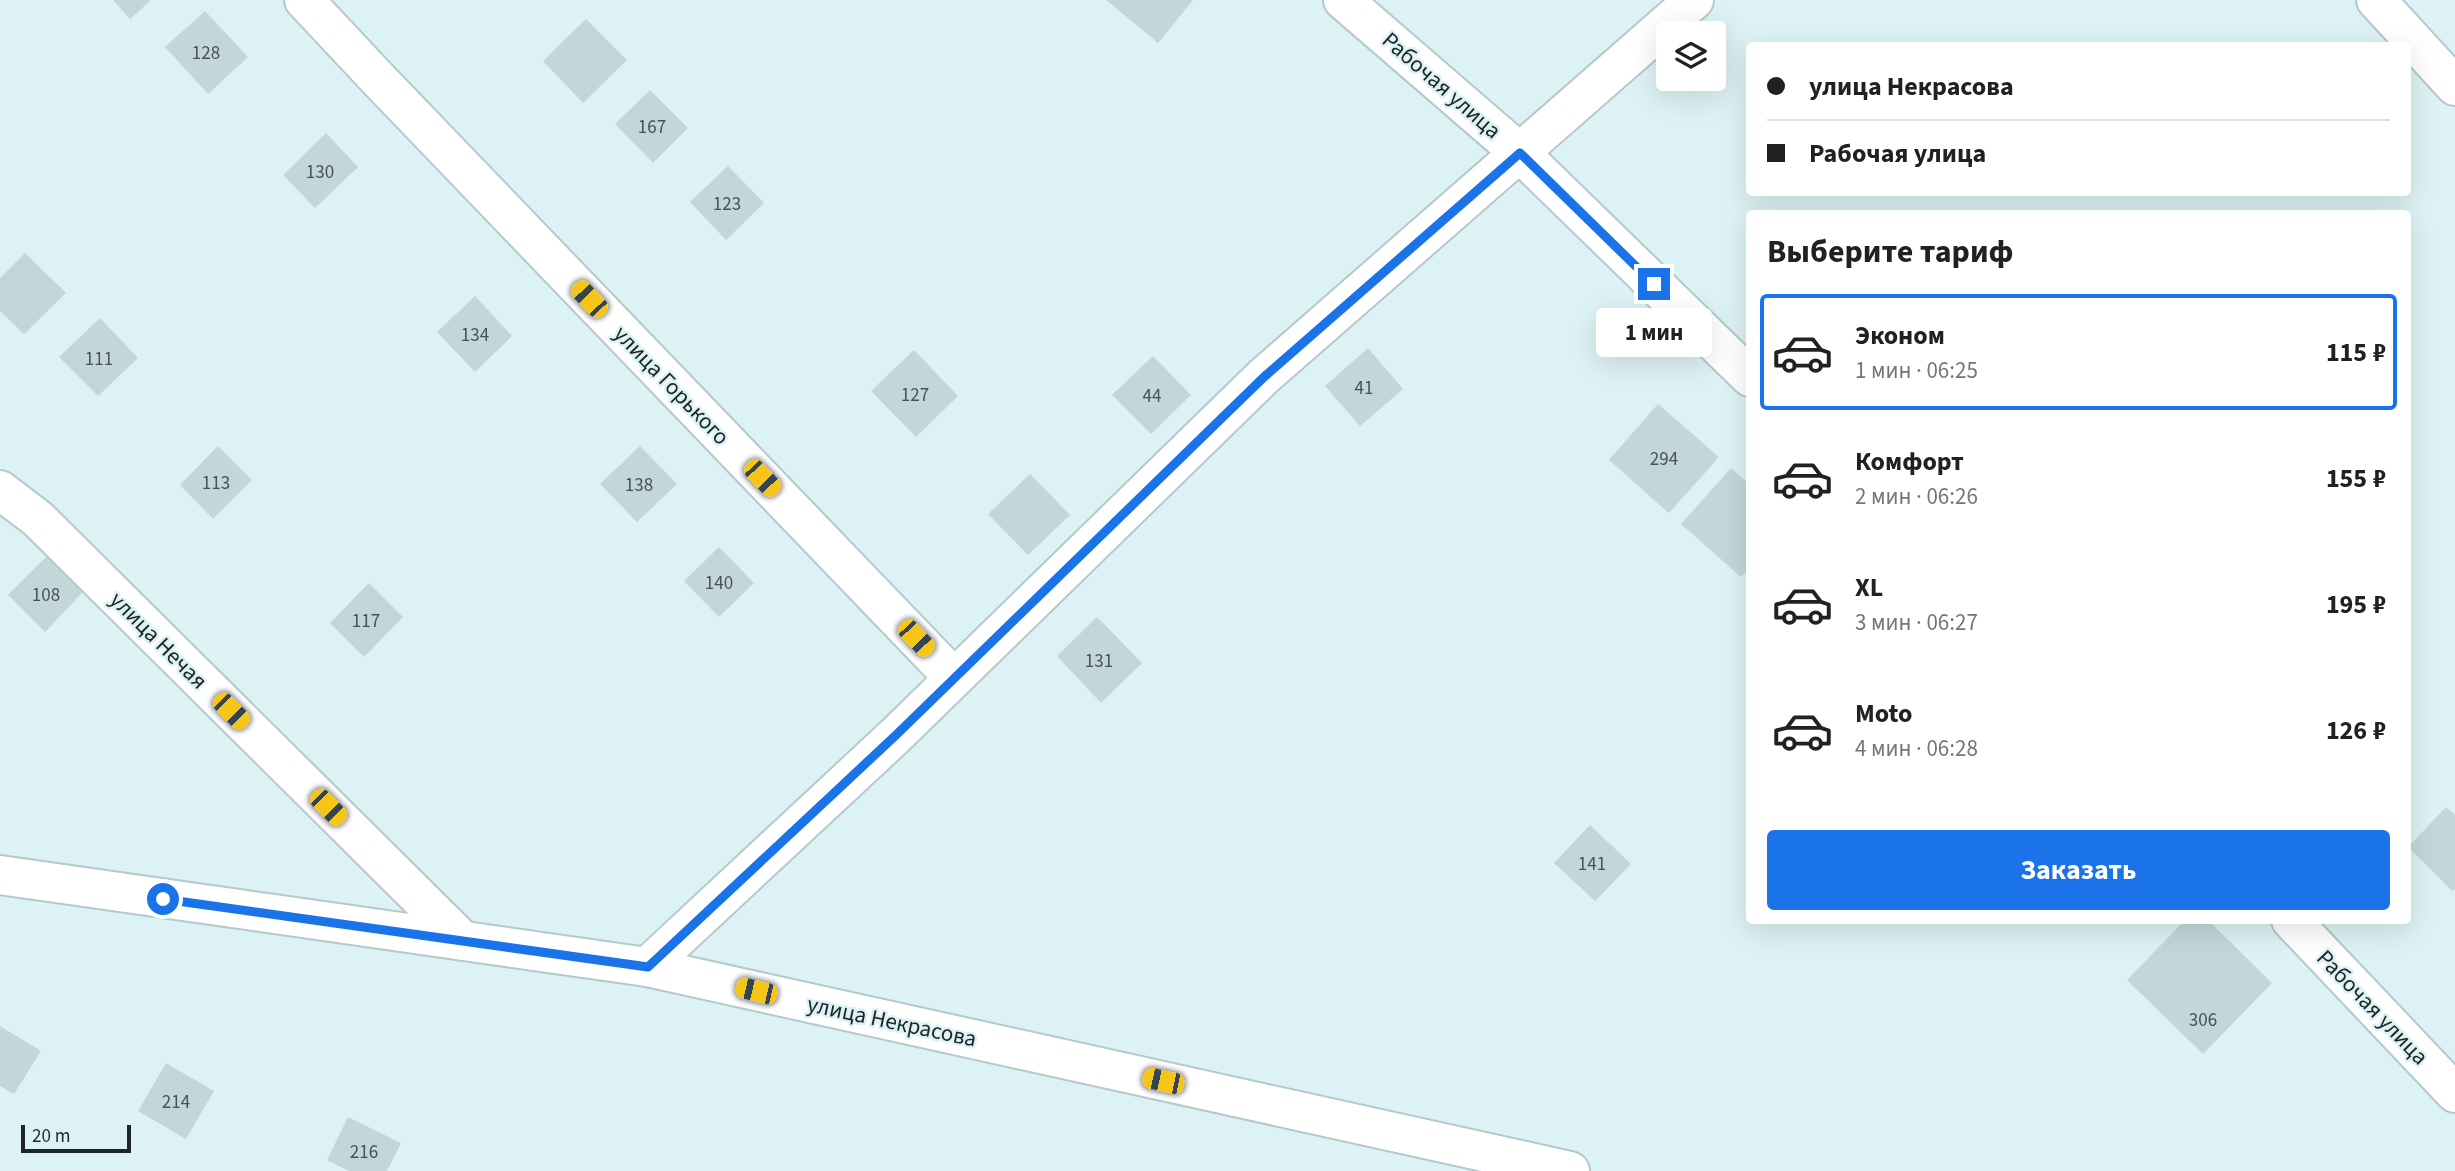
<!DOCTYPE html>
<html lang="ru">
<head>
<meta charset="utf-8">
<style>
	:root { --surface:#fff; --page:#f2f2f2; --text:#202124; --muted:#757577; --line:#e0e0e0; --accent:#1a73e8 }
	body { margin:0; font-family:"Source Sans 3",sans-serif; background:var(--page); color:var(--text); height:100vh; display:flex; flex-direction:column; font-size:26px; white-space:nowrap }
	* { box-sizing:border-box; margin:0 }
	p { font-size:23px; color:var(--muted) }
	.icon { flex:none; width:38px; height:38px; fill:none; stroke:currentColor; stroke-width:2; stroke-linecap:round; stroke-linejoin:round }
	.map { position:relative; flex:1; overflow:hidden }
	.drawer { position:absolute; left:1746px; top:210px; width:665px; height:714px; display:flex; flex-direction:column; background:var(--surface); border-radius:7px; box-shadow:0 7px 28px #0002 }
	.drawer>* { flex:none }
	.banner { position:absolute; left:1746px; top:42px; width:665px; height:154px; border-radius:7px; box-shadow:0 7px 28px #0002; display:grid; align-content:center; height:154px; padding:0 21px; background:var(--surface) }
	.controls { position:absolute; left:1656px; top:21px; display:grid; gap:14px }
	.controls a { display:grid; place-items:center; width:70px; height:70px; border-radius:7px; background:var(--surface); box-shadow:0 7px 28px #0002; font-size:35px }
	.scale { position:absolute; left:21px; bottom:18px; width:110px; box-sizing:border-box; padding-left:7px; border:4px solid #1d2526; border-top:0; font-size:19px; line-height:24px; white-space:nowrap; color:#1d2526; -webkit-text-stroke:5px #ddf2f4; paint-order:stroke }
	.end { position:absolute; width:32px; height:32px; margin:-16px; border:9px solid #1a73e8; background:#fff; box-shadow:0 0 0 4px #fff }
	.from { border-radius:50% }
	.bubble { position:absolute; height:49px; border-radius:7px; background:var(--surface); box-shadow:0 7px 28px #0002; font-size:23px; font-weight:700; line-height:49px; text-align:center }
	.car { position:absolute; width:21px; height:42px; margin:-21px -10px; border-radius:9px; box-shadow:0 0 5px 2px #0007; background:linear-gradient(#f5c518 24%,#345 0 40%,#f5c518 0 76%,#345 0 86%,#f5c518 0) }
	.banner b { display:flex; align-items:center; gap:24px; height:66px; font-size:26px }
	.banner b+b { border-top:2px solid var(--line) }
	.banner i { width:18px; height:18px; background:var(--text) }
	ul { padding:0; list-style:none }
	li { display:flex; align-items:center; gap:21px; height:116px; margin:0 14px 10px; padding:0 7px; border:4px solid transparent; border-radius:7px }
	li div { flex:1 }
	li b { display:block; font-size:26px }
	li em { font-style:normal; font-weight:700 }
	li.selected { border-color:var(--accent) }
	li>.icon { width:63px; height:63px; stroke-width:1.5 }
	h2 { padding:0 21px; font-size:32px; line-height:84px }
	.cta { display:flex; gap:14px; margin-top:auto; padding:14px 21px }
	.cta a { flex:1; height:80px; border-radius:7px; background:var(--accent); color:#fff; font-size:28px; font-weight:700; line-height:80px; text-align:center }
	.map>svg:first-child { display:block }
	.building { fill:#c3d7da }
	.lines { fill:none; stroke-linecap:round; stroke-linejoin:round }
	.minor-casing { stroke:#b5c9cc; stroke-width:42 }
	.minor { stroke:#fff; stroke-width:38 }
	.route { stroke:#1a73e8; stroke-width:9 }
	.labels { text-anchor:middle; stroke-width:5; stroke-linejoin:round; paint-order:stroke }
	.number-label { font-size:19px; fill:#465253 }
	.street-label { font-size:23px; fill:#1d2526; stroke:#ddf2f4 }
</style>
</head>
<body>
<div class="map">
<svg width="2455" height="1171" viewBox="0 0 2455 1171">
	<rect width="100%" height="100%" fill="#ddf2f4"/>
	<g class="building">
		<path d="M113,0H151L130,19Z"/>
		<path d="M1106,0H1193L1158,43Z"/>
		<path d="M205,11L248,57L208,94L165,47Z"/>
		<path d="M586,19L627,60L583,103L543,61Z"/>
		<path d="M650,90L688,128L653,163L615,124Z"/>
		<path d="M326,133L358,167L315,208L283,175Z"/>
		<path d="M728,166L764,203L726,240L690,202Z"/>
		<path d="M25,253L66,293L24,334L0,311V278Z"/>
		<path d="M475,296L512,336L475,372L437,332Z"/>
		<path d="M100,318L138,358L98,396L59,357Z"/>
		<path d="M1368,348L1403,389L1360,426L1325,386Z"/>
		<path d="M914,350L958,396L916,437L871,391Z"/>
		<path d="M1153,356L1191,395L1151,434L1112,395Z"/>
		<path d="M1658,404L1719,457L1669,513L1609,460Z"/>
		<path d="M218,446L252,480L213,519L180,485Z"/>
		<path d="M640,446L677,484L637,522L600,484Z"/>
		<path d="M1731,468L1750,485V568L1741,577L1681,524Z"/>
		<path d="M1030,474L1070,515L1028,555L988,514Z"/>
		<path d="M719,547L754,583L719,617L684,581Z"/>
		<path d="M47,556L83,592L45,632L8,595Z"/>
		<path d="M369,583L403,617L364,657L330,623Z"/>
		<path d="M1097,617L1142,663L1101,703L1057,656Z"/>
		<path d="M2446,807L2455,815V889L2452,891L2408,847Z"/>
		<path d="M1590,825L1631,864L1595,901L1554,863Z"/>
		<path d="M2185,920H2208L2272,983L2203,1054L2127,980Z"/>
		<path d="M0,1026L41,1051L14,1094L0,1086Z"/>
		<path d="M166,1063L214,1091L186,1139L138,1111Z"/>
		<path d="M348,1117L401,1143L387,1171H349L327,1160Z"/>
	</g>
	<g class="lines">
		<g class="minor-casing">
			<g id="minor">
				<path d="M304,0L378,79L954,678"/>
				<path d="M1343,0L1520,153L1750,377"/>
				<path d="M2376,0L2455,86"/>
				<path d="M0,490L38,519L463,941"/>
				<path d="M0,875L647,967L1570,1171"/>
				<path d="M2291,920L2455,1093"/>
				<path d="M647,967L895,736L1263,377L1694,0"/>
			</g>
		</g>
		<use href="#minor" class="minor"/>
	</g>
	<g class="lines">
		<path class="route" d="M163,899L648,967L895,736L1264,377L1520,153L1654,284"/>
	</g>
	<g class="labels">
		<g class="number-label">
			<text x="206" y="59">128</text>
			<text x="652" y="133">167</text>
			<text x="320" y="178">130</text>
			<text x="727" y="210">123</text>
			<text x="475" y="341">134</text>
			<text x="99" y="365">111</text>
			<text x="1364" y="394">41</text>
			<text x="915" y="401">127</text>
			<text x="1152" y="402">44</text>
			<text x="1664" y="465">294</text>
			<text x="216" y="489">113</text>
			<text x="639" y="491">138</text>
			<text x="719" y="589">140</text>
			<text x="46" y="601">108</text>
			<text x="366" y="627">117</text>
			<text x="1099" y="667">131</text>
			<text x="1592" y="870">141</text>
			<text x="2203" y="1026">306</text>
			<text x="176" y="1108">214</text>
			<text x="364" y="1158">216</text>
		</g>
		<g class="street-label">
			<text transform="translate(1442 85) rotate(41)" y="8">Рабочая улица</text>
			<text transform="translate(672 385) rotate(46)" y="8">улица Горького</text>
			<text transform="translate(159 640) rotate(45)" y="8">улица Нечая</text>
			<text transform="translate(2373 1007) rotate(46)" y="8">Рабочая улица</text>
			<text transform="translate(892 1021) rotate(12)" y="8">улица Некрасова</text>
		</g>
	</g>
</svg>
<div class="controls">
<a><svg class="icon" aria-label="layers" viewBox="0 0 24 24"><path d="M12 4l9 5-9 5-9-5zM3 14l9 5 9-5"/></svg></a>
</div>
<div class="scale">20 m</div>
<i class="end from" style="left:163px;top:899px"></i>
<i class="end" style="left:1654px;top:284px"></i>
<div class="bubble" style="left:1596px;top:308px;width:116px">1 мин</div>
<i class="car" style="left:589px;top:299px;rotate:316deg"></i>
<i class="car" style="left:762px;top:478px;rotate:136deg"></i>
<i class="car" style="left:916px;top:638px;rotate:136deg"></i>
<i class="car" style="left:231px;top:711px;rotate:135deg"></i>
<i class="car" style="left:328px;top:807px;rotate:135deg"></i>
<i class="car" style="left:756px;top:991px;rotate:283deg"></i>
<i class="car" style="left:1163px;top:1081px;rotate:282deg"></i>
<div class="banner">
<b><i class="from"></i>улица Некрасова</b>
<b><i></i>Рабочая улица</b>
</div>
<section class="drawer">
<h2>Выберите тариф</h2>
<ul>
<li class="selected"><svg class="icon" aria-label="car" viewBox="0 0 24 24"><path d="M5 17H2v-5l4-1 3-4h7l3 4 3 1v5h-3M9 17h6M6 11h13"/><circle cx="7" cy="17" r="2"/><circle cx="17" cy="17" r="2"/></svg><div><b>Эконом</b><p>1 мин · 06:25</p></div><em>115 ₽</em></li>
<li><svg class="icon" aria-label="car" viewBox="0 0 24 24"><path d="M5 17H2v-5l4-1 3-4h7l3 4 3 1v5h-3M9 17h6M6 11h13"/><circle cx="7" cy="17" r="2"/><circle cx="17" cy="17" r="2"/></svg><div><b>Комфорт</b><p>2 мин · 06:26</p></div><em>155 ₽</em></li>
<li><svg class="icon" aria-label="car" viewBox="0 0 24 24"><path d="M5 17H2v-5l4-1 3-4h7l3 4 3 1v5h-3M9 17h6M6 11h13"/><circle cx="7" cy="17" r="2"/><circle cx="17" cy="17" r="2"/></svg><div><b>XL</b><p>3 мин · 06:27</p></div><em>195 ₽</em></li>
<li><svg class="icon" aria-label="car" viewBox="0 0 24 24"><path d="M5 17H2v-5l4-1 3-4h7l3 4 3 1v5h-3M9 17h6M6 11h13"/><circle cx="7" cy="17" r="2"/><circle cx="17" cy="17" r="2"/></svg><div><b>Moto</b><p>4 мин · 06:28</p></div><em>126 ₽</em></li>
</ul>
<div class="cta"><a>Заказать</a></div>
</section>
</div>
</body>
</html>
